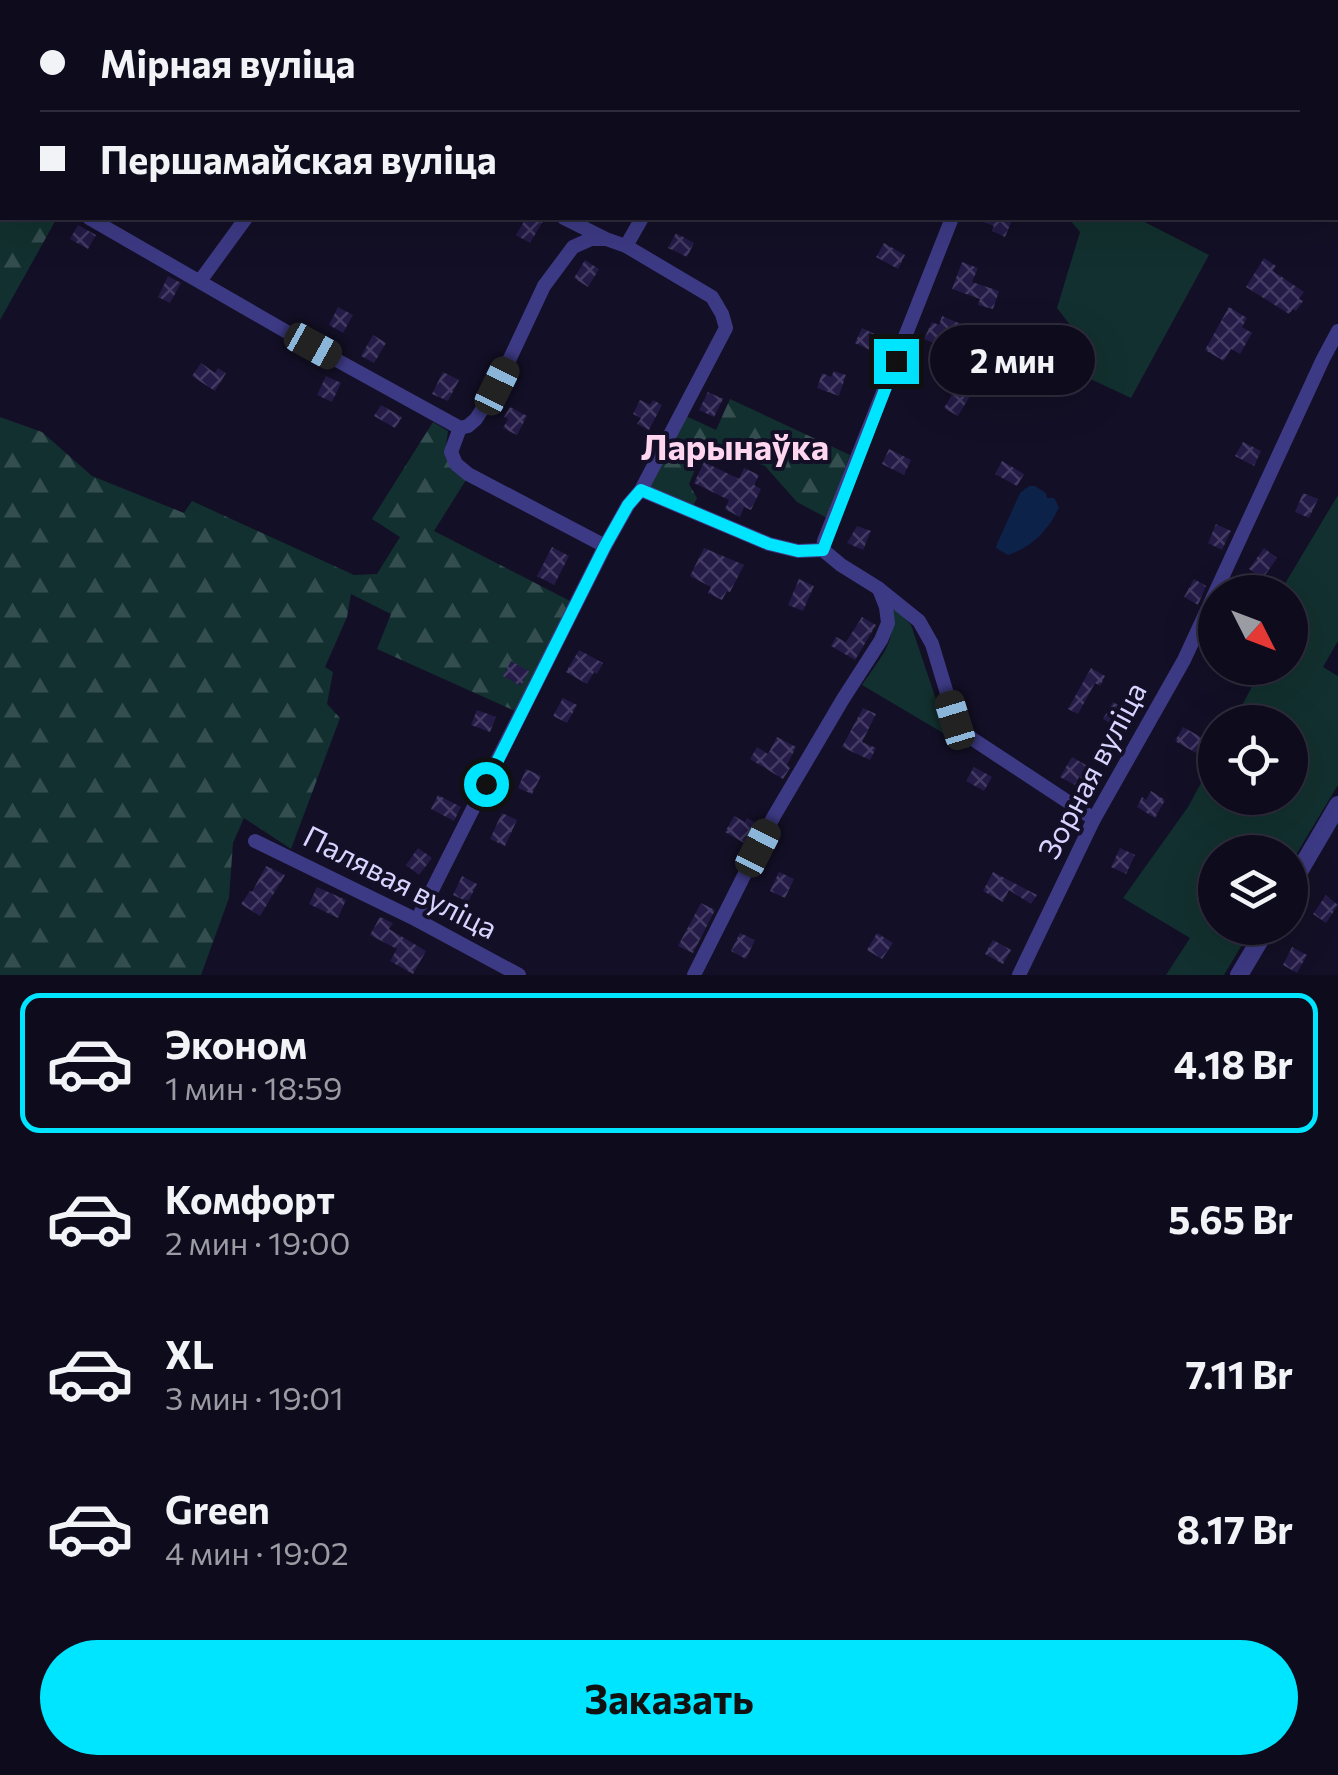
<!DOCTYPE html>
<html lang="ru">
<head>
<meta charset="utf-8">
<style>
	:root { --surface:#0e0b1c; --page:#1c1929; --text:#f1f3f6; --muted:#9b9ba3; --line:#2e2b3b; --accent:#00e5ff }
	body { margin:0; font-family:Commissioner,sans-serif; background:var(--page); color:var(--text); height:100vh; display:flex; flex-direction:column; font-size:38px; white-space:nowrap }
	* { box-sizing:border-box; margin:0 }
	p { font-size:32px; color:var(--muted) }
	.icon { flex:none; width:55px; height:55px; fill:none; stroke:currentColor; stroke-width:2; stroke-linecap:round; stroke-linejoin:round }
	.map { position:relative; height:975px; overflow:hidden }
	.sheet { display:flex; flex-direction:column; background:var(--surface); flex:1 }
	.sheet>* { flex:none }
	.guide { position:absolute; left:0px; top:0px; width:1340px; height:220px; box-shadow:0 10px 40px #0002,0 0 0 2px var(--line); display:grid; align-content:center; height:220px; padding:0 40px; background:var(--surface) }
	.needle { width:65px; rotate:132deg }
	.controls { position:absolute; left:1198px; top:575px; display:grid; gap:20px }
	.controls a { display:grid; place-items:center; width:110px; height:110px; border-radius:50%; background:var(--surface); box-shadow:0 10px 40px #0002,0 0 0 2px var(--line); font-size:50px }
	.end { position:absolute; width:45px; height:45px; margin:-22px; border:12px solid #00e5ff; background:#111; box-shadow:0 0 0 5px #111 }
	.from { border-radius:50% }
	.bubble { position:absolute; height:70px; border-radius:35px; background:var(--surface); box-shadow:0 10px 40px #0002,0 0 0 2px var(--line); font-size:32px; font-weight:700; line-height:70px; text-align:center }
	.car { position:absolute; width:30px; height:60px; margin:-30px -15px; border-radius:12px; box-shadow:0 0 8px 2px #0007; background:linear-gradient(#222 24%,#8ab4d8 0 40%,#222 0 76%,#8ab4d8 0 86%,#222 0) }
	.guide b { display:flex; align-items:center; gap:35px; height:95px; font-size:38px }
	.guide b+b { border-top:2px solid var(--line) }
	.guide i { width:25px; height:25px; background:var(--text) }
	ul { padding:18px 0 0; list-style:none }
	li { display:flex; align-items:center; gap:30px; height:140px; margin:0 20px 15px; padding:0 20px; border:5px solid transparent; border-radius:20px }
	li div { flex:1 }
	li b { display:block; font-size:38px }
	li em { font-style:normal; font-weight:700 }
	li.active { border-color:var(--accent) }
	li>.icon { width:90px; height:90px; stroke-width:1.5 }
	.primary-button { display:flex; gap:20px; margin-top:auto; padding:20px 40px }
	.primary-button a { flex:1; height:115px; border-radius:60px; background:var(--accent); color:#111; font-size:40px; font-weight:700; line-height:115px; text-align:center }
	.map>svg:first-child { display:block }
	.green { fill:#12302f }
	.forest { fill:url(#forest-firs) }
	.water { fill:#0c2248 }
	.building { fill:url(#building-cross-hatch) }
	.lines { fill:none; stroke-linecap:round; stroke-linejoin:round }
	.minor { stroke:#3d3a85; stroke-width:14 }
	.tertiary { stroke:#3d3a85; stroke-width:18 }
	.route { stroke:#00e5ff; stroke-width:12 }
	.labels { text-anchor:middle; stroke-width:8; stroke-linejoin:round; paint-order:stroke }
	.street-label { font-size:30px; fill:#d9d4ff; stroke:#130f26 }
	.quarter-label { font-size:35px; font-weight:bold; fill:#ffd6f0; stroke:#130f26 }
</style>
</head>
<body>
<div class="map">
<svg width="1338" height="975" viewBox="0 0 1338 975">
	<defs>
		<pattern id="forest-firs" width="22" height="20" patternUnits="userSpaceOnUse" patternTransform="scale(2.5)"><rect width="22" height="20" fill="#12302f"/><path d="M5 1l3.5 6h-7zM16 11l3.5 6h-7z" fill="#344d4e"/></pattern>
		<pattern id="building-cross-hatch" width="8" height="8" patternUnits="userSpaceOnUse" patternTransform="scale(2.5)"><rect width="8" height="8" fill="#241b47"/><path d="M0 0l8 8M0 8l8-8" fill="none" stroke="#433b63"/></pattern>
	</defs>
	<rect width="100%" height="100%" fill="#130f26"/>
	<g class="green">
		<path d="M0,0H212L211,2H2V97L0,100Z"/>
		<path d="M1070,218H1137L1209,255L1131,398L1056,363L1070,325L1057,308L1080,232L1070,220Z"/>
		<path d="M1338,495V641L1323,667L1338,676V785L1290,865V852H1215V928H1252L1224,975H1166L1190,938L1123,898L1188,807L1215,757V798H1290V722H1233L1262,668H1290V592H1280Z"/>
		<path d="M890,602L911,625L943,720L970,749L862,685C882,655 899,641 890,602Z"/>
	</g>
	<g class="forest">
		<path d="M0,165L2,166V218H57L0,320Z"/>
		<path d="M730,399L850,455L827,518L797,502L765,466L718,448L702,453L689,484L697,498L692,508L648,487L686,416L716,430Z"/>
		<path d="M0,417L42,432L92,476L184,513L192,501L354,575L377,574L400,537L372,519L433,422L448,431C444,457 443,463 466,480L434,531L570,601L515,711L377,649L391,614L351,594L347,617L325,667L333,672L327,704L340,718L291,849L244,818L233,843L229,898L201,975H0Z"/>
	</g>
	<path class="water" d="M1029,486H1035L1046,493L1047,498H1054L1059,507C1050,529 1031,548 1008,555L996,548L997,544L1020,493Z"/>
	<g class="building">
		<path d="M526,218H545L530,243L516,235Z"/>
		<path d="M973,218H1013L1005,237L992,231L994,226Z"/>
		<path d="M78,225L96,235L88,249L70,239Z"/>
		<path d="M676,233L694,243L687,257L668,248Z"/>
		<path d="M884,243L905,255L898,269L876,257Z"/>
		<path d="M1264,258L1276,266L1273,271L1304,292L1299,299L1303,301L1296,311L1293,309L1289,314L1246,287Z"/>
		<path d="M585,260L599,269L588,287L574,278Z"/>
		<path d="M962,262L978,268L972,282L999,291L993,309L978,305L980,299L952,289Z"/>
		<path d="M168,276L181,283L170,303L158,297Z"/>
		<path d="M338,307L353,315L343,333L329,325Z"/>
		<path d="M1229,307L1247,318L1242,327L1252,333L1240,354L1231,349L1224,361L1205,350Z"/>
		<path d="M942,316L966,326L954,352L924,339L932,322L939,325Z"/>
		<path d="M862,328L881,337L874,352L855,343Z"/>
		<path d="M373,335L386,343L374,363L361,356Z"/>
		<path d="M201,363L215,373L218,368L226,373L215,391L192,376Z"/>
		<path d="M834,371L846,375L839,396L817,388L822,373L831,377Z"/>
		<path d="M443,372L459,380L448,401L432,394Z"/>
		<path d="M326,376L341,383L332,402L317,395Z"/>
		<path d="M956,388L970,396L958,416L944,408Z"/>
		<path d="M708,392L723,399L714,417L699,410Z"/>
		<path d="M640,400L650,405L653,400L662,405L649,430L637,424L641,418L633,414Z"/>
		<path d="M381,405L402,417L395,428L374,416Z"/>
		<path d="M510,407L527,416L517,435L503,428L508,419L504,417Z"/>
		<path d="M1243,442L1261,451L1254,466L1235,456Z"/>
		<path d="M889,449L911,460L904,475L882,464Z"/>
		<path d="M1002,461L1024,474L1017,486L995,474Z"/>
		<path d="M704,462L739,479L744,468L759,475L754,485L761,489L751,510L744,507L740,517L725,509L729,500L694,483Z"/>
		<path d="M1303,493L1318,499L1309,518L1295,512Z"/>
		<path d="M1216,524L1231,531L1222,550L1208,543Z"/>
		<path d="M857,526L871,531L863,550L847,543Z"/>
		<path d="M552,547L569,556L554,585L537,576Z"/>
		<path d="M704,548L744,565L730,592L727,591L722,600L708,593L711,587L690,576Z"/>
		<path d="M1264,548L1277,558L1263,578L1249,569Z"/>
		<path d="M799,579L814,586L803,611L788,605Z"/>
		<path d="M1194,579L1206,586L1198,605L1184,597Z"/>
		<path d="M862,617L876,625L855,660L831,646L836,637L846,642Z"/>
		<path d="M579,650L603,663L597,674L594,672L587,684L566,672Z"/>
		<path d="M511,661L529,671L521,686L503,676Z"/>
		<path d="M1091,668L1105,676L1100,686L1095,683L1078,714L1068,709Z"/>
		<path d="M563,698L577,705L567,723L553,716Z"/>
		<path d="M1113,702L1133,714L1124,731L1103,719Z"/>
		<path d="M863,708L876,714L862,742L876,748L870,760L842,747Z"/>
		<path d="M477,710L496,717L490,732L471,725Z"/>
		<path d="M1183,727L1206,740L1198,754L1175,741Z"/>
		<path d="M777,737L796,747L787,765L790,768L783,779L750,759L757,747L768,754Z"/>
		<path d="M1072,757L1103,775L1097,787L1079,777L1075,785L1060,777Z"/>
		<path d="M974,767L992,777L984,791L966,781Z"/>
		<path d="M526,769L541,776L532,794L518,788Z"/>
		<path d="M1151,791L1165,800L1155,818L1137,807L1142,797L1146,800Z"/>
		<path d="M438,795L461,807L454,821L431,809Z"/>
		<path d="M502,813L517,820L505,846L490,839Z"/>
		<path d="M734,816L745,822L747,818L756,823L744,843L725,832Z"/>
		<path d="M418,848L432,858L419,875L406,865Z"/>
		<path d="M1120,848L1135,855L1126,874L1111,867Z"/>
		<path d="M266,866L285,875L260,916L241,904L250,891L252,892Z"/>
		<path d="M779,872L794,879L785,898L770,891Z"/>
		<path d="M993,872L1037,895L1031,904L1009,890L1003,902L983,891Z"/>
		<path d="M462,876L477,884L468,902L453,895Z"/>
		<path d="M317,887L346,900L338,918L309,904Z"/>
		<path d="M1326,895L1338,905L1326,923L1313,914Z"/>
		<path d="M701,903L715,910L693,953L678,946Z"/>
		<path d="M380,917L393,923L389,929L426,951L413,974L390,961L397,949L370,935Z"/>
		<path d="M740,933L755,940L746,959L731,951Z"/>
		<path d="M877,933L893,943L882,959L867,950Z"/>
		<path d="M993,940L1011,950L1003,964L985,954Z"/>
		<path d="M1292,947L1307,955L1297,973L1283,965Z"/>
	</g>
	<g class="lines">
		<g class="minor">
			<path d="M653,0L658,2"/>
			<path d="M403,2L405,0"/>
			<path d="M737,2V0"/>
			<path d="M1338,152V151"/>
			<path d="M89,218L313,347L460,428"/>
			<path d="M952,218L824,541L823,550L841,565L878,588L919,621L932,644L955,720L968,736L1094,819"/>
			<path d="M626,246L642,218"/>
			<path d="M200,281L246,218"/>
			<path d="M460,428L468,426L476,419L497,386L544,286L573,247L591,239H605"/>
			<path d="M460,428L451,452L456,464L468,474L605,546"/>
			<path d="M641,490L769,544L798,551L823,550"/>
			<path d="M255,841L417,920L519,975"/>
			<path d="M417,920L605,546L628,505L641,490L726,328L722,314L712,297L626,246L606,239L564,218"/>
			<path d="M694,975L774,816L843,699L881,640L888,623L886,607L879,589"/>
			<path d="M1019,975L1094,819L1184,660L1323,359L1338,331"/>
		</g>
		<g class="tertiary">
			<path d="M981,0L985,2"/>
			<path d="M1338,187V188"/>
			<path d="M1290,887L1338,805"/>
			<path d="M1239,975L1267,928"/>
		</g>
	</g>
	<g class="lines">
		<path class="route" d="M486,784L605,546L628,505L641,490L769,544L798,551L823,550L896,361"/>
	</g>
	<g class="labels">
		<g class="street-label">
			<text transform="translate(1093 771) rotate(-62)" y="10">Зорная вуліца</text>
			<text transform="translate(400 883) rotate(27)" y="10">Палявая вуліца</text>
		</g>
		<g class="quarter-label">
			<text x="735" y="460">Ларынаўка</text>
		</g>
	</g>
</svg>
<div class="controls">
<a><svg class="needle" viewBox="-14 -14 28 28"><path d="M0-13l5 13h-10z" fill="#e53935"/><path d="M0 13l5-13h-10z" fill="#9b9ba3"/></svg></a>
<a><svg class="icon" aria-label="locate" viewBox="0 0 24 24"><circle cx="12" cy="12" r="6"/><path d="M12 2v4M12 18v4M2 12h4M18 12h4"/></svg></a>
<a><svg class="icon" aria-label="layers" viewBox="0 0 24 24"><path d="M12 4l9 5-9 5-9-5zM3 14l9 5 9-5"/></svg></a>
</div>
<i class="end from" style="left:486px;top:784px"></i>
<i class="end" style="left:896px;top:361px"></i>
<div class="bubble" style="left:930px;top:325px;width:165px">2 мин</div>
<i class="car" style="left:313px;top:346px;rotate:119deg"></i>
<i class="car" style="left:497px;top:386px;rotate:26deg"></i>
<i class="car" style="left:955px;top:720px;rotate:343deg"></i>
<i class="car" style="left:758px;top:848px;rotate:27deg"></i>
<div class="guide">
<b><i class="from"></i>Мірная вуліца</b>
<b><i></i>Першамайская вуліца</b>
</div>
</div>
<section class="sheet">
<ul>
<li class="active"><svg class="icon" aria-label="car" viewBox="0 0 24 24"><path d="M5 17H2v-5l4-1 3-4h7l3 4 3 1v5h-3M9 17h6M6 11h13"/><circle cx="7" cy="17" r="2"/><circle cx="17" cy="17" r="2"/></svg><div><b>Эконом</b><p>1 мин · 18:59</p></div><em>4.18 Br</em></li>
<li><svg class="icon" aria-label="car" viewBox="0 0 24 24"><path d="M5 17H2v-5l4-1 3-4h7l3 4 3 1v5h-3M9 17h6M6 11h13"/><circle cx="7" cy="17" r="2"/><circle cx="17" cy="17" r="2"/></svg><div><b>Комфорт</b><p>2 мин · 19:00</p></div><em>5.65 Br</em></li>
<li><svg class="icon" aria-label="car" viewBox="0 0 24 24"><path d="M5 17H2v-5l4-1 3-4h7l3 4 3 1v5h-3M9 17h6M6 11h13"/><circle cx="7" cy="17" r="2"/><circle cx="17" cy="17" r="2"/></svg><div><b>XL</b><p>3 мин · 19:01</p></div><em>7.11 Br</em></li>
<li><svg class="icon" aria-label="car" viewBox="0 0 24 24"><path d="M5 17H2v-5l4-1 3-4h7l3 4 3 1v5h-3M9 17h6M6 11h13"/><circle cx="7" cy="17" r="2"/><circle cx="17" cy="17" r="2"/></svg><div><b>Green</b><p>4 мин · 19:02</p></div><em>8.17 Br</em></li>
</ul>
<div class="primary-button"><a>Заказать</a></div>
</section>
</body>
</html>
